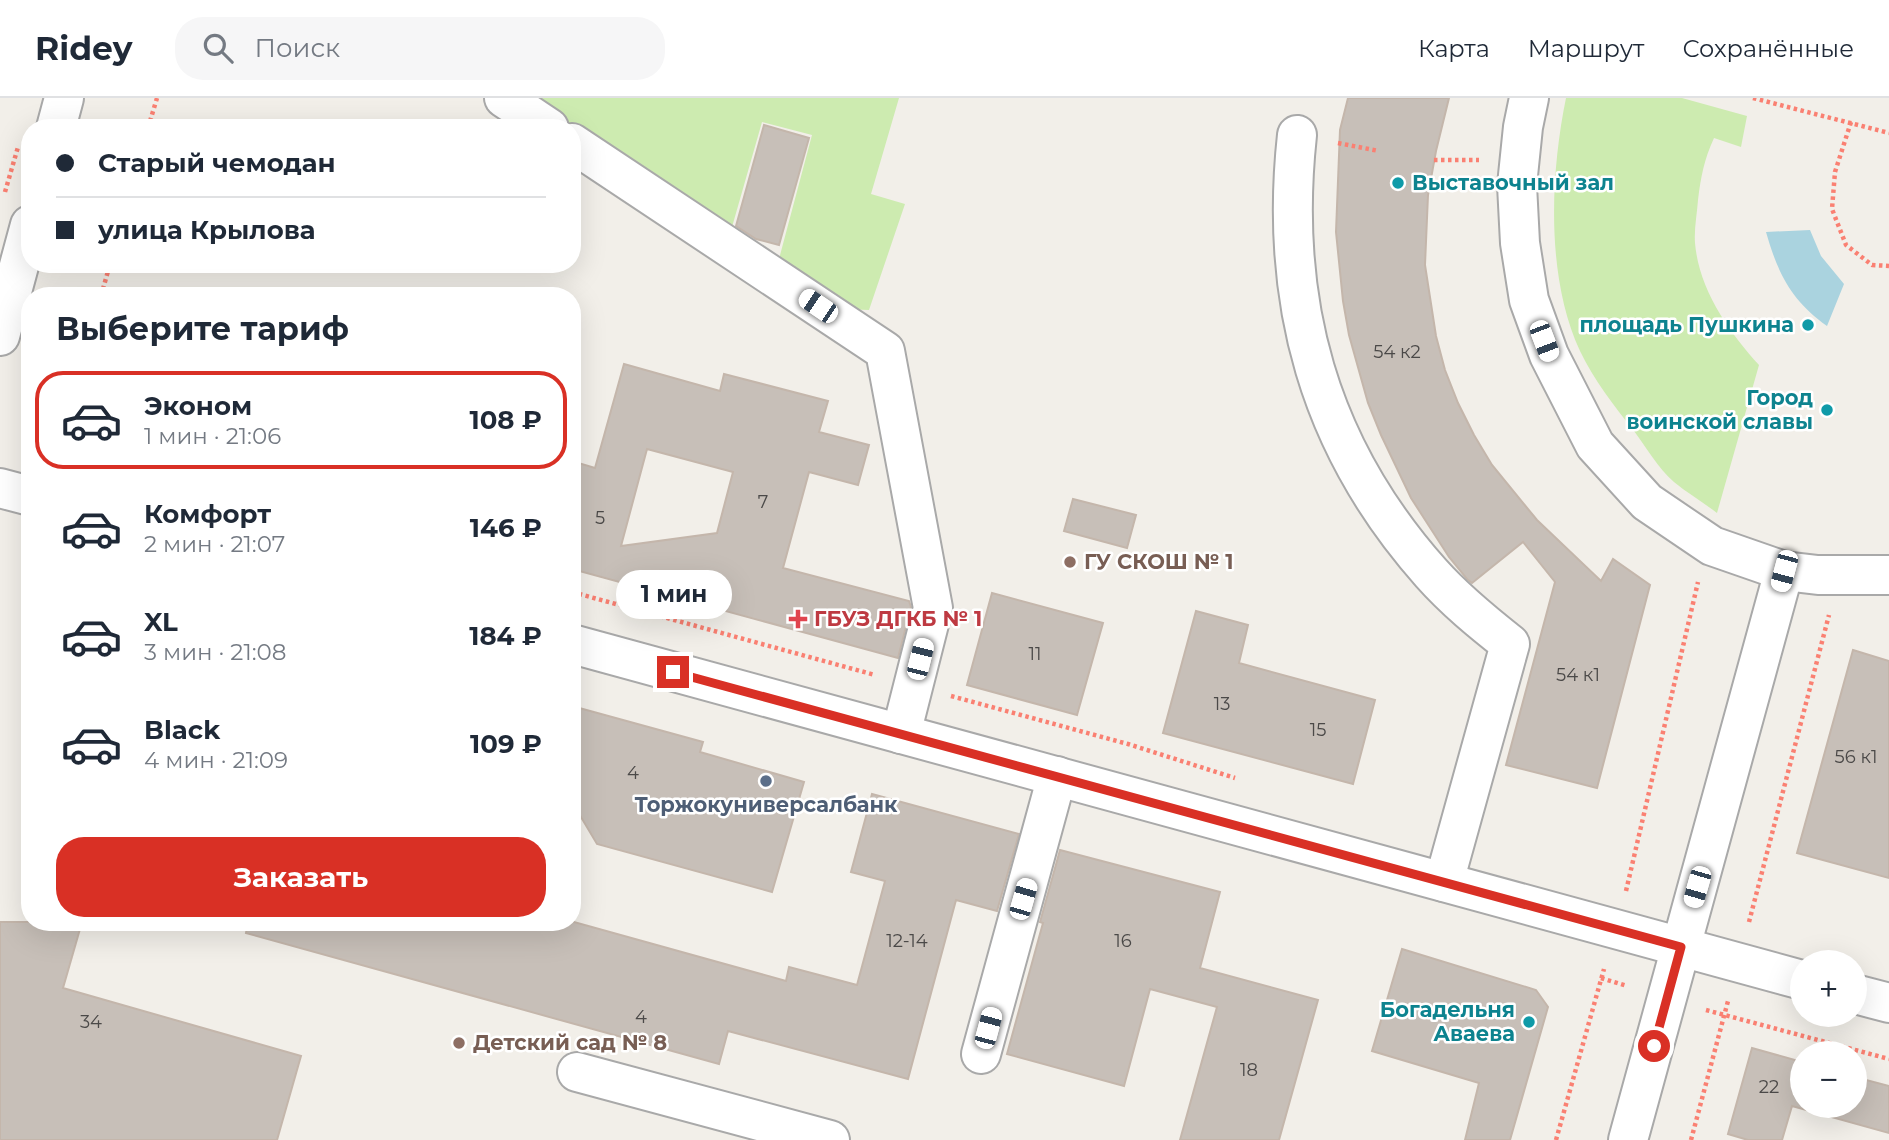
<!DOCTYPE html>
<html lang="ru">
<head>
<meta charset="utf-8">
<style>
	:root { --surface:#fff; --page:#f6f6f7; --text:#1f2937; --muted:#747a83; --line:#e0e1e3; --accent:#d93025 }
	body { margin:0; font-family:Montserrat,sans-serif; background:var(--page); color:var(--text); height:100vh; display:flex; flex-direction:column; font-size:26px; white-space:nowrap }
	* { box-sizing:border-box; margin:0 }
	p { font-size:23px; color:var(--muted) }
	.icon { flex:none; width:38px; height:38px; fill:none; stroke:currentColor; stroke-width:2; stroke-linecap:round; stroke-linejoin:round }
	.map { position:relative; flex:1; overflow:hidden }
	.drawer { position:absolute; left:21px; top:189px; width:560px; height:644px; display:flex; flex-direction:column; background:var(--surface); border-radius:28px; box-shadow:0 7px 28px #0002 }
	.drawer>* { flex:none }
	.guide { position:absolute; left:21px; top:21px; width:560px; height:154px; border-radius:28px; box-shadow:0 7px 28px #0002; display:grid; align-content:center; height:154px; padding:0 35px; background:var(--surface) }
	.tools { position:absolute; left:1790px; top:852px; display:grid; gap:14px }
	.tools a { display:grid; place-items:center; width:77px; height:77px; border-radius:50%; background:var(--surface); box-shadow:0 7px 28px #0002; font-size:35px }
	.end { position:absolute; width:32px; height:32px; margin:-16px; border:9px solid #d93025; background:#fff; box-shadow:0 0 0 4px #fff }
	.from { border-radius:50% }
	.bubble { position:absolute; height:49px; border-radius:24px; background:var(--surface); box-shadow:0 7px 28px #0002; font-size:23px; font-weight:700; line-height:49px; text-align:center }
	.car { position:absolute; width:21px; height:42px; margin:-21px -10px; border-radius:9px; box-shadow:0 0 5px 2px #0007; background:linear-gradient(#fff 24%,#345 0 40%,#fff 0 76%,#345 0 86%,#fff 0) }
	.guide b { display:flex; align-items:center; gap:24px; height:66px; font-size:26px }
	.guide b+b { border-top:2px solid var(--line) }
	.guide i { width:18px; height:18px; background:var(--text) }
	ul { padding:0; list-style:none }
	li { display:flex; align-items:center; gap:21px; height:98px; margin:0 14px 10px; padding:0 21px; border:4px solid transparent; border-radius:28px }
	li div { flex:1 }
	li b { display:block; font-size:26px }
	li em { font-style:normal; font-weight:700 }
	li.selected { border-color:var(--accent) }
	li>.icon { width:63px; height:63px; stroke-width:1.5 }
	h2 { padding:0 35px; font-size:32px; line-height:84px }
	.cta { display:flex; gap:14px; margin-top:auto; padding:14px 35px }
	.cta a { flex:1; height:80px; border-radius:28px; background:var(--accent); color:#fff; font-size:28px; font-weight:700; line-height:80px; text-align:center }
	header { display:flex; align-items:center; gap:42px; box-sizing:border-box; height:98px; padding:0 35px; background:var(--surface); border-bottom:2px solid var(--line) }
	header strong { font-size:33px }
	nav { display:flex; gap:38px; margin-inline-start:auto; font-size:24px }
	.search { width:490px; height:63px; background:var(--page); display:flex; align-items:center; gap:18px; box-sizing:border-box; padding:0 24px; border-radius:28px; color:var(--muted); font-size:26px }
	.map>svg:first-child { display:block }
	.grass { fill:#cdebb0 }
	.water { fill:#aad3df }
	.building { fill:#c7bfb8; stroke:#c4b6ab; stroke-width:2; fill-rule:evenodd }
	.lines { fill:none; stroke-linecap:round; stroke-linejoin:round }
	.minor-casing { stroke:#a9a9a9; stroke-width:42 }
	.path { stroke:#fa8072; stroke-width:4.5; stroke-dasharray:3.5 3.5; stroke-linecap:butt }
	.minor { stroke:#fff; stroke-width:38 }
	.route { stroke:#d93025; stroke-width:9 }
	.culture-dot { fill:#0f9aa8; stroke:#fff; stroke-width:2.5 }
	.education-dot { fill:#8d6e63; stroke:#fff; stroke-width:2.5 }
	.health-dot { fill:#e0444e; stroke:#fff; stroke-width:2.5 }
	.service-dot { fill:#5c6f8a; stroke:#fff; stroke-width:2.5 }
	.labels { text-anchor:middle; stroke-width:5; stroke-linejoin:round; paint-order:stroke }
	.number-label { font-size:18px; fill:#4b4948 }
	.culture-label { font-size:21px; font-weight:bold; fill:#0d838f; stroke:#fff; text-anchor:end }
	.education-label { font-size:21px; font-weight:bold; fill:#785e54; stroke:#fff; text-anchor:start }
	.health-label { font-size:21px; font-weight:bold; fill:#be3a42; stroke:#fff; text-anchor:start }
	.service-label { font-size:21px; font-weight:bold; fill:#4e5e75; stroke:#fff }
</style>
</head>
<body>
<header>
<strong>Ridey</strong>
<div class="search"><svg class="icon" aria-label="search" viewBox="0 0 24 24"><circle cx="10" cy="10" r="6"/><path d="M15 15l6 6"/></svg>Поиск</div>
<nav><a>Карта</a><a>Маршрут</a><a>Сохранённые</a></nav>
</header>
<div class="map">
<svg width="1889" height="1042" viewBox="0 0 1889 1042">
	<rect width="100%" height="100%" fill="#f2efe9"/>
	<g class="grass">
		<path d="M524,0H899L871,96L905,106L869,212L844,211L779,161L812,37L762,24L730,136Z"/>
		<path d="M1566,0H1682L1747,18L1741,49L1714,40C1704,62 1701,78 1698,102C1697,116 1694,131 1695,145C1699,192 1729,234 1759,267L1717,415C1703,404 1687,395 1674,384C1658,370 1646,349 1634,333C1614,308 1594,282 1580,253C1546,180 1550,78 1566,0Z"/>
	</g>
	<path class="water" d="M1810,132L1821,158L1844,186L1827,228C1791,202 1778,176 1766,134Z"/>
	<g class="building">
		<path d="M1348,0H1449L1436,53L1428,97L1425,167L1436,238L1445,272L1458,305L1474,337L1492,367L1537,422L1601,483L1613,461L1650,487L1597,690L1506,667L1555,484L1523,444L1472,485L1467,481L1449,459L1411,400L1381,337L1368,305L1349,237L1343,203L1336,134L1340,32Z"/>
		<path d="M764,27L809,40L779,147L756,141L736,128Z"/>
		<path d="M624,266L720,293L724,276L828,303L819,334L869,347L858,387L809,374L783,470L909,503L911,509L898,560L572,471V363L595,370ZM647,351L733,374L717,435L621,448Z"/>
		<path d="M1073,401L1136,417L1127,450L1064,433Z"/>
		<path d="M992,495L1103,525L1077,617L967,587Z"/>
		<path d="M1196,513L1248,527L1239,565L1375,602L1353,686L1163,635Z"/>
		<path d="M1853,552L1889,563V780L1797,755Z"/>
		<path d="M572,608L703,644L700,654L804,684L772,794L597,746L572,704Z"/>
		<path d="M872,696L1019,736L997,813L956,802L908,981L728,933L719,966L246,835L248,824H574L786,883L789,869L857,887L885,783L851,774Z"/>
		<path d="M1060,752L1220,794L1200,870L1318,902L1279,1042H1180L1217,909L1150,891L1124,988L1007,956L1043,825L1040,824Z"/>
		<path d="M0,824H82L63,890L301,958L277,1042H0Z"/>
		<path d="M1402,851L1536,892L1548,909L1510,1042H1465L1479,985L1372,953Z"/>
		<path d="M1752,950L1802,964V1008H1855V979L1889,988V1035L1792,1008L1782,1042H1748L1728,1036Z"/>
	</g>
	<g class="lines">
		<g class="minor-casing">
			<g id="minor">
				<path d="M504,0L549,30"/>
				<path d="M1529,0L1523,29L1517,87L1520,145L1529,202L1549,257L1595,347L1647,404L1712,448L1784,473L1818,477H1889"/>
				<path d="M56,30L64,0"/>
				<path d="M1297,37C1279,203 1318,348 1431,475C1455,502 1482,524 1510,546L1444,784"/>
				<path d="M572,45L885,253L933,510L901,636"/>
				<path d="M0,238L30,127"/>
				<path d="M0,390L30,398"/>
				<path d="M572,546L1802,882"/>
				<path d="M1855,896L1889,905"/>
				<path d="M981,956L1057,678"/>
				<path d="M577,974L830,1042"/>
				<path d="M1628,1042L1784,473"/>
			</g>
		</g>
		<g class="path">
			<path d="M1753,0L1889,35"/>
			<path d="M1851,24L1835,74L1832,111L1846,147L1872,167L1889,168"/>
			<path d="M148,30L157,0"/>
			<path d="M1338,45L1379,53"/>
			<path d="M1434,62H1479"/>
			<path d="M5,94L18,49"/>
			<path d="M101,198L110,166"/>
			<path d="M572,494L875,577"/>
			<path d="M951,598L1128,646L1235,680"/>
			<path d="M1626,793L1698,484"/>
			<path d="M1749,824L1829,517"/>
			<path d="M1601,880L1627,888"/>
			<path d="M1706,912L1889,961"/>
			<path d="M1556,1042L1604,871"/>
			<path d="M1691,1042L1728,903"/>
		</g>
		<use href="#minor" class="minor"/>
	</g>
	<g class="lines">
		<path class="route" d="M673,574L1681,849L1654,948"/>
	</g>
	<g class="culture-dot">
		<circle cx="1398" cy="85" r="7"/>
		<circle cx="1808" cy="227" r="7"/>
		<circle cx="1827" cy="312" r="7"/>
		<circle cx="1529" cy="924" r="7"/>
	</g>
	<g class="education-dot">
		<circle cx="1070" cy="464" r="7"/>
		<circle cx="459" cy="945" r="7"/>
	</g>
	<path class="health-dot" d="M794.5 510.5h7v7h7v7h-7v7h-7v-7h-7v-7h7z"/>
	<circle class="service-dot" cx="766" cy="683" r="7"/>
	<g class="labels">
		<g class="number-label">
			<text x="1397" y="260">54 к2</text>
			<text x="763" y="410">7</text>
			<text x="600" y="426">5</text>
			<text x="1035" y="562">11</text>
			<text x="1578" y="583">54 к1</text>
			<text x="1222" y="612">13</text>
			<text x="1318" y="638">15</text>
			<text x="1856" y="665">56 к1</text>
			<text x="633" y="681">4</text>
			<text x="907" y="849">12-14</text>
			<text x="1123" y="849">16</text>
			<text x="641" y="925">4</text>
			<text x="91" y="930">34</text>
			<text x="1249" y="978">18</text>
			<text x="1769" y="995">22</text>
		</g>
		<g class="culture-label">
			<text x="1412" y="92" text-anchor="start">Выставочный зал</text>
			<text x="1794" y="234">площадь Пушкина</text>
			<text x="1813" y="307">Город<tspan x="1813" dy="24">воинской славы</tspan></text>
			<text x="1515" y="919">Богадельня<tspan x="1515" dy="24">Аваева</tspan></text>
		</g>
		<g class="education-label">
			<text x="1084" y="471">ГУ СКОШ № 1</text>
			<text x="473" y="952">Детский сад № 8</text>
		</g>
		<g class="health-label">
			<text x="814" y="528">ГБУЗ ДГКБ № 1</text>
		</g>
		<g class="service-label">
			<text x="766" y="714">Торжокуниверсалбанк</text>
		</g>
	</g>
</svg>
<div class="tools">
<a>+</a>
<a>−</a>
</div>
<i class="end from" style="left:1654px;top:948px"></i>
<i class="end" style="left:673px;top:574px"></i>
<div class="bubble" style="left:616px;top:472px;width:116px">1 мин</div>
<i class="car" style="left:818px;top:208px;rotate:304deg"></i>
<i class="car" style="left:1544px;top:243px;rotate:159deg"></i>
<i class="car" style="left:1784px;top:473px;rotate:195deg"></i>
<i class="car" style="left:920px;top:561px;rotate:14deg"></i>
<i class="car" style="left:1697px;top:789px;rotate:196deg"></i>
<i class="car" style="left:1023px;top:801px;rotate:16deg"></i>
<i class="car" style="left:988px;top:930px;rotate:15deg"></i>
<div class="guide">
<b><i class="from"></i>Старый чемодан</b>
<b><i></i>улица Крылова</b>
</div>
<section class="drawer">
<h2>Выберите тариф</h2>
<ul>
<li class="selected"><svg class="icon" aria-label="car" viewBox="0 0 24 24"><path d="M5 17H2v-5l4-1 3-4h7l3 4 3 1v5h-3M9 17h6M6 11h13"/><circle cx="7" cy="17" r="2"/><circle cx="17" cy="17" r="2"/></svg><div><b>Эконом</b><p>1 мин · 21:06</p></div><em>108 ₽</em></li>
<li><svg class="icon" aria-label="car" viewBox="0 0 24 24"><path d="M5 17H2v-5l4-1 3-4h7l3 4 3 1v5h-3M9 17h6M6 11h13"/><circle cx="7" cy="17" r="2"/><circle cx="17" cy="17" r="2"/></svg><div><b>Комфорт</b><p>2 мин · 21:07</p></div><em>146 ₽</em></li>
<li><svg class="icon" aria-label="car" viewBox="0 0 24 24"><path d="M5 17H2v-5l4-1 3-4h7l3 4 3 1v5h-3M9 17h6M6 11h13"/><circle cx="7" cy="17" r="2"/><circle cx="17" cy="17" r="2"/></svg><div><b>XL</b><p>3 мин · 21:08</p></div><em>184 ₽</em></li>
<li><svg class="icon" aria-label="car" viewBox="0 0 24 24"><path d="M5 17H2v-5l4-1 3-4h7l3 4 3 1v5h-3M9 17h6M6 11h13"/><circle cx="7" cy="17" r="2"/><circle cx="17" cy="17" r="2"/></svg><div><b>Black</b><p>4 мин · 21:09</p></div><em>109 ₽</em></li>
</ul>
<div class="cta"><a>Заказать</a></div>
</section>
</div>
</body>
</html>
